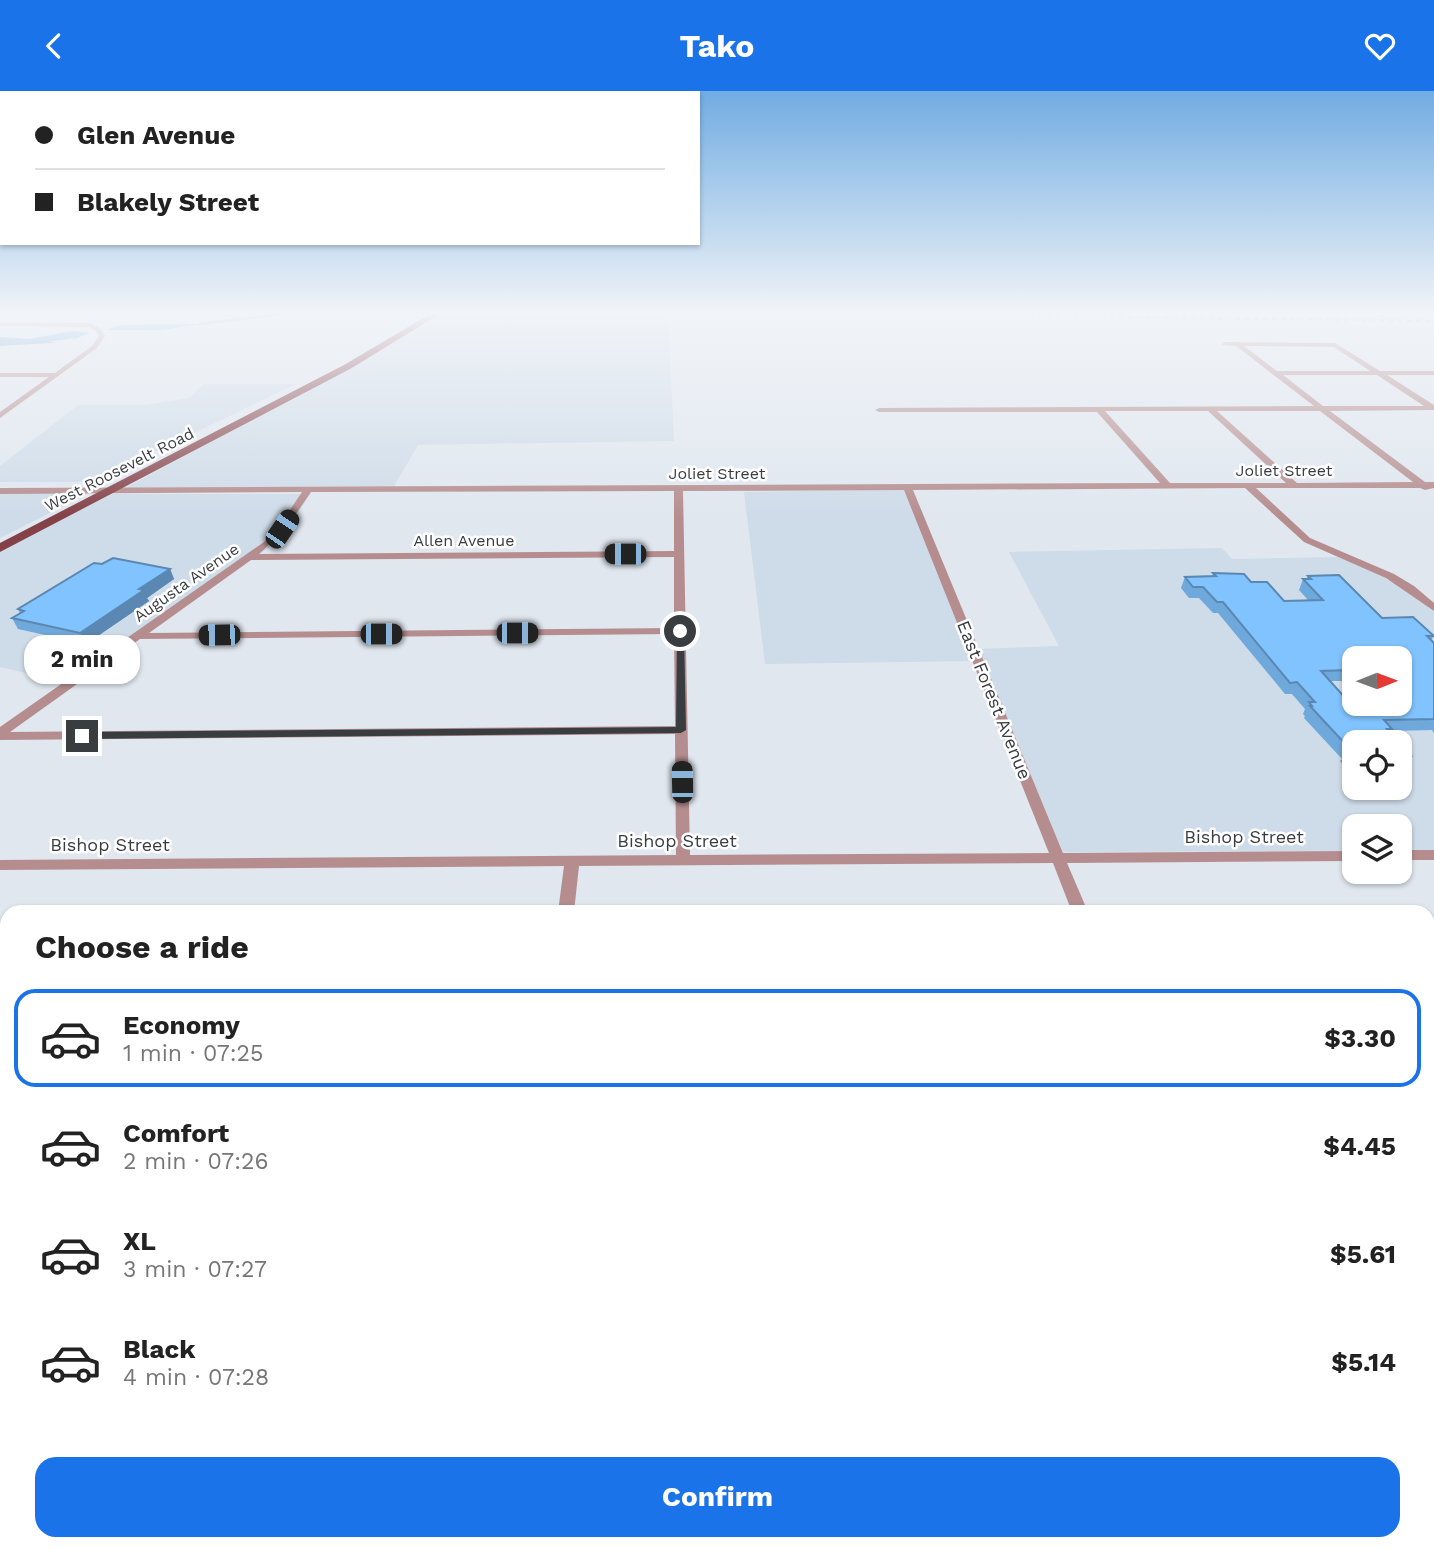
<!DOCTYPE html>
<html lang="en">
<head>
<meta charset="utf-8">
<style>
	:root { --surface:#fff; --page:#f6f6f6; --text:#222; --muted:#767676; --line:#e0e0e0; --accent:#1a73e8 }
	body { margin:0; font-family:"Work Sans",sans-serif; background:var(--page); color:var(--text); height:100vh; display:flex; flex-direction:column; font-size:26px; white-space:nowrap }
	* { box-sizing:border-box; margin:0 }
	p { font-size:23px; color:var(--muted) }
	.icon { flex:none; width:38px; height:38px; fill:none; stroke:currentColor; stroke-width:2; stroke-linecap:round; stroke-linejoin:round }
	.map { position:relative; flex:1; overflow:hidden }
	.sheet { position:absolute; left:0px; top:814px; width:1435px; height:646px; display:flex; flex-direction:column; background:var(--surface); border-radius:21px 21px 0 0; box-shadow:0 2px 5px #0004 }
	.sheet>* { flex:none }
	.banner { position:absolute; left:0px; top:0px; width:700px; height:154px; box-shadow:0 2px 5px #0004; display:grid; align-content:center; height:154px; padding:0 35px; background:var(--surface) }
	.needle { width:46px; rotate:89deg }
	.tools { position:absolute; left:1342px; top:555px; display:grid; gap:14px }
	.tools a { display:grid; place-items:center; width:70px; height:70px; border-radius:14px; background:var(--surface); box-shadow:0 2px 5px #0004; font-size:35px }
	.end { position:absolute; width:32px; height:32px; margin:-16px; border:9px solid #3a3d40; background:#fff; box-shadow:0 0 0 4px #fff }
	.from { border-radius:50% }
	.bubble { position:absolute; height:49px; border-radius:21px; background:var(--surface); box-shadow:0 2px 5px #0004; font-size:23px; font-weight:700; line-height:49px; text-align:center }
	.car { position:absolute; width:21px; height:42px; margin:-21px -10px; border-radius:9px; box-shadow:0 0 5px 2px #0007; background:linear-gradient(#222 24%,#8ab4d8 0 40%,#222 0 76%,#8ab4d8 0 86%,#222 0) }
	.banner b { display:flex; align-items:center; gap:24px; height:66px; font-size:26px }
	.banner b+b { border-top:2px solid var(--line) }
	.banner i { width:18px; height:18px; background:var(--text) }
	ul { padding:0; list-style:none }
	li { display:flex; align-items:center; gap:21px; height:98px; margin:0 14px 10px; padding:0 21px; border:4px solid transparent; border-radius:21px }
	li div { flex:1 }
	li b { display:block; font-size:26px }
	li em { font-style:normal; font-weight:700 }
	li.active { border-color:var(--accent) }
	li>.icon { width:63px; height:63px; stroke-width:1.5 }
	h2 { padding:0 35px; font-size:32px; line-height:84px }
	.primary-button { display:flex; gap:14px; margin-top:auto; padding:14px 35px }
	.primary-button a { flex:1; height:80px; border-radius:21px; background:var(--accent); color:#fff; font-size:28px; font-weight:700; line-height:80px; text-align:center }
	header { display:flex; justify-content:space-between; align-items:center; height:91px; padding:0 35px; background:var(--accent); color:#fff; font-size:32px; font-weight:700 }
	.map>svg:first-child { display:block }
	.built { fill:#cedbe8; fill-rule:evenodd }
	.water { fill:#5f9fd9 }
	.lines { fill:none; stroke-linecap:round; stroke-linejoin:round }
	.stream { stroke:#5f9fd9; stroke-width:2.5 }
	.minor { fill:#b58d8e; fill-rule:evenodd }
	.primary { fill:#844147; fill-rule:evenodd }
	.rail { stroke:#8b9096; stroke-width:2.5; stroke-dasharray:4.5 4.5; stroke-linecap:butt }
	.wall { fill:#6fa8da; fill-rule:evenodd }
	.shaded-wall { fill:#5a88b2 }
	.building { fill:#81c3fe; stroke:#5a88b2; stroke-width:2; fill-rule:evenodd }
	.route { fill:#3a3d40 }
	.labels { text-anchor:middle; stroke-width:5; stroke-linejoin:round; paint-order:stroke }
	.far-street-label { font-size:16px; fill:#3a3d40; stroke:#fff }
	.street-label { font-size:18px; fill:#3a3d40; stroke:#fff }
</style>
</head>
<body>
<header><svg class="icon" aria-label="back" viewBox="0 0 24 24"><path d="M15 5l-7 7 7 7"/></svg>Tako<svg class="icon" aria-label="heart" viewBox="0 0 24 24"><path d="M12 20l-8-8c-3-5 5-10 8-4 3-6 11-1 8 4z"/></svg></header>
<div class="map">
<svg width="1434" height="1458" viewBox="0 0 1434 1458">
	<rect width="100%" height="100%" fill="#e0e7ef"/>
	<g class="built">
		<path d="M441,223L668,224L674,350L418,354L393,397L123,398L359,272Z"/>
		<path d="M204,293H296L93,391H0V375L78,314H145L189,307Z"/>
		<path d="M906,398L974,570L765,573L744,401Z"/>
		<path d="M0,402H89L0,447Z"/>
		<path d="M110,403H310L286,442L270,456L74,593L0,576V460Z"/>
		<path d="M1222,457L1232,468L1338,466L1374,480L1417,505L1434,521V759H1400V735H1354V760L1063,761L978,558L1059,555L1009,461ZM1354,567H1400V612H1354ZM1354,651H1400V696H1354Z"/>
	</g>
	<g class="water">
		<path d="M200,233L162,239H107L120,234Z"/>
		<path d="M72,240L89,242L70,250L75,247L46,251H58L51,252L0,255V246L29,248Z"/>
	</g>
	<g class="lines">
		<path class="stream" d="M200,233L280,223"/>
		<g class="minor">
			<path d="M1377,223H1384L1385,224L1382,226Z"/>
			<path d="M0,231L90,232L101,238L105,245L97,257L0,327V321L49,286H0V282H55L92,255L99,245L96,240L89,236L0,235Z"/>
			<path d="M1224,251L1335,252L1380,280H1434V284H1387L1434,314V319L1330,320L1425,391H1434V397L1425,399L1420,397H1256L1310,447L1394,483L1414,495L1434,512V520L1386,487L1304,451L1245,397L913,399L1063,762L1354,760V770L1067,772L1088,821H1072L1053,772L579,775L574,821H558L564,775L0,779V769L676,764L675,643L0,649V636L264,451L279,435L302,401L0,403V397L1160,392L1097,321H879L875,319L879,317L1314,315L1236,255L1222,254ZM1244,255L1334,256L1370,280H1277ZM1283,284H1377L1424,315H1323ZM1105,320H1208L1286,392H1170ZM1217,320H1320L1413,391L1297,392ZM904,399L1049,762L690,764L683,400ZM674,400V460L259,463L285,439L311,401ZM674,466V537L149,542L251,469ZM674,543L675,635L10,641L140,548Z"/>
			<rect x="1400" y="759" width="34" height="10"/>
			<rect x="1428" y="932" width="6" height="14"/>
			<rect x="0" y="945" width="7" height="14"/>
			<rect x="1428" y="1183" width="6" height="22"/>
			<path d="M7,1201V1223L0,1224V1202Z"/>
			<path d="M485,1452H510V1458H484Z"/>
			<path d="M1322,1452H1347L1349,1458H1323Z"/>
		</g>
		<path class="primary" d="M430,223H440L350,278L0,461V452L344,274Z"/>
		<path class="rail" d="M885,223L1434,230"/>
	</g>
	<g class="wall">
		<path d="M102,473L170,478L174,488L147,507L149,510L86,553L18,538L12,527L20,522L18,518Z"/>
		<path d="M1213,482L1251,491L1284,510L1308,509L1299,499L1303,488H1306L1308,485L1382,527L1434,545L1431,549L1434,552V642L1432,639L1391,640L1390,642L1354,651V687L1340,670L1342,668L1304,627L1305,625L1303,623L1305,618L1292,603H1285L1218,522H1213L1199,507H1189L1181,497L1185,486L1212,485ZM1354,567L1400,612L1347,609L1331,590H1344L1354,602Z"/>
		<path d="M1400,653L1411,665L1404,677H1400Z"/>
	</g>
	<path class="shaded-wall" d="M170,478L174,488L147,507L149,510L86,553L80,542L139,498Z"/>
	<g class="building">
		<path d="M113,467L170,478L139,498L144,499L80,542L12,527L24,520L18,518L94,472L102,473Z"/>
		<path d="M1213,482L1244,483L1251,491H1267L1284,510L1323,509L1303,488H1311L1308,485L1339,484L1382,527L1413,526L1434,545H1427L1434,552V628L1384,629L1392,638H1387L1399,651H1354V667L1347,658H1350L1310,615H1312L1309,611H1315L1297,591L1290,592L1223,511H1217L1203,496H1193L1185,486L1216,485ZM1354,567H1400V612H1354V609H1347L1321,580L1350,579L1354,584Z"/>
		<path d="M1400,653L1411,665L1400,666Z"/>
	</g>
	<linearGradient id="sky" x2="0" y2="1"><stop stop-color="#71ace2"/><stop offset="0.52" stop-color="#f1f4f8"/><stop offset="1" stop-color="#f1f4f8" stop-opacity="0"/></linearGradient>
	<rect width="1434" height="427" fill="url(#sky)"/>
	<path class="route" d="M677,538L684,540L686,639L681,642L82,648L77,645L82,641L676,636Z"/>
	<g class="labels">
		<g class="far-street-label">
			<text transform="translate(119 378) rotate(-27)" y="6">West Roosevelt Road</text>
			<text x="1284" y="385">Joliet Street</text>
			<text x="717" y="388">Joliet Street</text>
			<text x="464" y="455">Allen Avenue</text>
			<text transform="translate(186 491) rotate(-35)" y="6">Augusta Avenue</text>
		</g>
		<g class="street-label">
			<text transform="translate(994 609) rotate(68)" y="6">East Forest Avenue</text>
			<text x="1244" y="752">Bishop Street</text>
			<text x="677" y="756">Bishop Street</text>
			<text x="110" y="760">Bishop Street</text>
		</g>
	</g>
</svg>
<div class="tools">
<a><svg class="needle" viewBox="-14 -14 28 28"><path d="M0-13l5 13h-10z" fill="#e53935"/><path d="M0 13l5-13h-10z" fill="#767676"/></svg></a>
<a><svg class="icon" aria-label="locate" viewBox="0 0 24 24"><circle cx="12" cy="12" r="6"/><path d="M12 2v4M12 18v4M2 12h4M18 12h4"/></svg></a>
<a><svg class="icon" aria-label="layers" viewBox="0 0 24 24"><path d="M12 4l9 5-9 5-9-5zM3 14l9 5 9-5"/></svg></a>
</div>
<i class="end from" style="left:680px;top:540px"></i>
<i class="end" style="left:82px;top:645px"></i>
<div class="bubble" style="left:24px;top:544px;width:116px">2 min</div>
<i class="car" style="left:282px;top:438px;rotate:34deg"></i>
<i class="car" style="left:625px;top:463px;rotate:270deg"></i>
<i class="car" style="left:517px;top:542px;rotate:90deg"></i>
<i class="car" style="left:381px;top:543px;rotate:90deg"></i>
<i class="car" style="left:219px;top:544px;rotate:269deg"></i>
<i class="car" style="left:682px;top:691px;rotate:359deg"></i>
<div class="banner">
<b><i class="from"></i>Glen Avenue</b>
<b><i></i>Blakely Street</b>
</div>
<section class="sheet">
<h2>Choose a ride</h2>
<ul>
<li class="active"><svg class="icon" aria-label="car" viewBox="0 0 24 24"><path d="M5 17H2v-5l4-1 3-4h7l3 4 3 1v5h-3M9 17h6M6 11h13"/><circle cx="7" cy="17" r="2"/><circle cx="17" cy="17" r="2"/></svg><div><b>Economy</b><p>1 min · 07:25</p></div><em>$3.30</em></li>
<li><svg class="icon" aria-label="car" viewBox="0 0 24 24"><path d="M5 17H2v-5l4-1 3-4h7l3 4 3 1v5h-3M9 17h6M6 11h13"/><circle cx="7" cy="17" r="2"/><circle cx="17" cy="17" r="2"/></svg><div><b>Comfort</b><p>2 min · 07:26</p></div><em>$4.45</em></li>
<li><svg class="icon" aria-label="car" viewBox="0 0 24 24"><path d="M5 17H2v-5l4-1 3-4h7l3 4 3 1v5h-3M9 17h6M6 11h13"/><circle cx="7" cy="17" r="2"/><circle cx="17" cy="17" r="2"/></svg><div><b>XL</b><p>3 min · 07:27</p></div><em>$5.61</em></li>
<li><svg class="icon" aria-label="car" viewBox="0 0 24 24"><path d="M5 17H2v-5l4-1 3-4h7l3 4 3 1v5h-3M9 17h6M6 11h13"/><circle cx="7" cy="17" r="2"/><circle cx="17" cy="17" r="2"/></svg><div><b>Black</b><p>4 min · 07:28</p></div><em>$5.14</em></li>
</ul>
<div class="primary-button"><a>Confirm</a></div>
</section>
</div>
</body>
</html>
